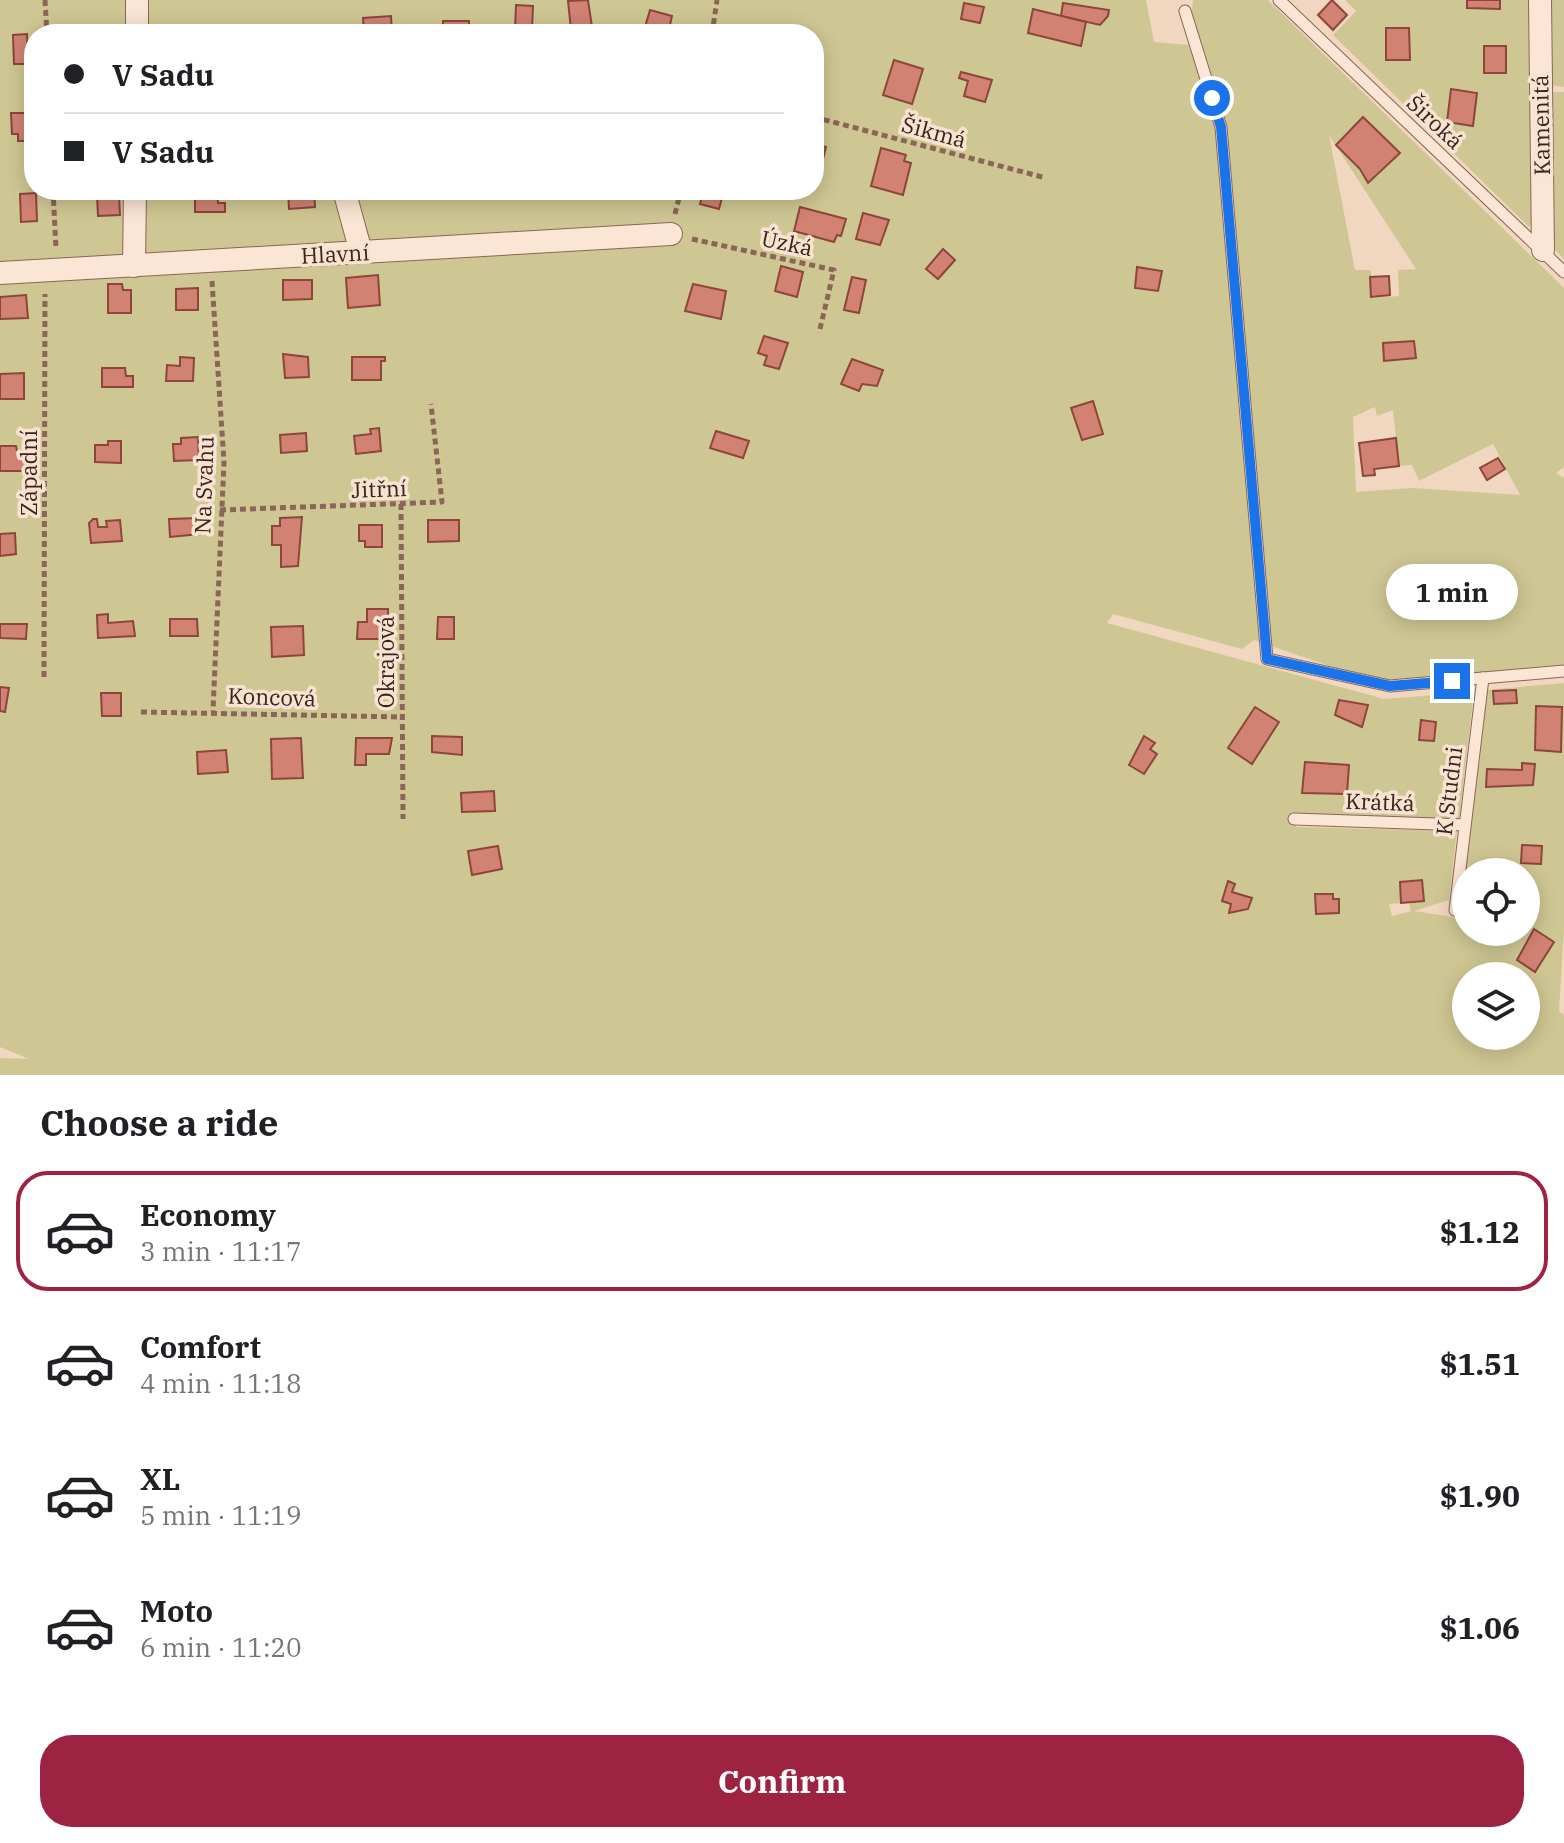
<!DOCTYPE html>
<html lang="en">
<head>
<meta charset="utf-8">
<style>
	:root { --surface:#fff; --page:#f6f6f6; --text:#202124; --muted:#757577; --line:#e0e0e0; --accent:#9e2343 }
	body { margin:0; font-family:"IBM Plex Serif",serif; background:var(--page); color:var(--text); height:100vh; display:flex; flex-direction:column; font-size:30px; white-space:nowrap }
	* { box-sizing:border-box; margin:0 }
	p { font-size:26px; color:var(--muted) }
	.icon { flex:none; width:44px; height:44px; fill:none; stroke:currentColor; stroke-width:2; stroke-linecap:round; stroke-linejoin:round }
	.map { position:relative; height:1075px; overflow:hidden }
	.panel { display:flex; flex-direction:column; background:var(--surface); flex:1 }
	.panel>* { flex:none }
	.banner { position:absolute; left:24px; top:24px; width:800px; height:176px; border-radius:32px; box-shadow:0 4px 20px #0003; display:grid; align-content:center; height:176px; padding:0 40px; background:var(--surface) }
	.buttons { position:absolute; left:1452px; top:858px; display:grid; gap:16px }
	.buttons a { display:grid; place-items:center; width:88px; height:88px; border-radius:50%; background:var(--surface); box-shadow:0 4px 20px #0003; font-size:40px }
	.end { position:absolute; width:36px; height:36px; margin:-18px; border:10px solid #1a73e8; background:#fff; box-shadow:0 0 0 4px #fff }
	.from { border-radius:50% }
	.bubble { position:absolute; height:56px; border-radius:28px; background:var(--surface); box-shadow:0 4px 20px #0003; font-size:26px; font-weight:800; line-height:56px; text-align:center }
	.banner b { display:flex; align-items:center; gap:28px; height:76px; font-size:30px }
	.banner b+b { border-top:2px solid var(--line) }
	.banner i { width:20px; height:20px; background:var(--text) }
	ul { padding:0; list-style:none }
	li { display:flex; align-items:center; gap:24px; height:120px; margin:0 16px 12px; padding:0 24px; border:4px solid transparent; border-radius:32px }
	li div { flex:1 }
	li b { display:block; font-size:30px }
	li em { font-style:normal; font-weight:800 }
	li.active { border-color:var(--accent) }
	li>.icon { width:72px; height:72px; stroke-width:1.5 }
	h2 { padding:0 40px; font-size:36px; line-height:96px }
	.primary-button { display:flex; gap:16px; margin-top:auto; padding:16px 40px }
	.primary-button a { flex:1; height:92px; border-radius:32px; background:var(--accent); color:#fff; font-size:32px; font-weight:800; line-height:92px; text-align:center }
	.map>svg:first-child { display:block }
	.green { fill:#cfc793; fill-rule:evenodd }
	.building { fill:#d18273; stroke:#8c463b; stroke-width:2 }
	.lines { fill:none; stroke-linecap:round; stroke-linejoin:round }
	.service-casing { stroke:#8b6557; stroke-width:13 }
	.minor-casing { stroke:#8b6557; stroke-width:24 }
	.path { stroke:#8b6557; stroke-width:5; stroke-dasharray:6 4; stroke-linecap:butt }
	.service { stroke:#fbe5d4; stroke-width:11 }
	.minor { stroke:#fbe5d4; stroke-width:22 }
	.route { stroke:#1a73e8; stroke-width:10 }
	.labels { text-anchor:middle; stroke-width:7; stroke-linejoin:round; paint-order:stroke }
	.street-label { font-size:22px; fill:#3a231c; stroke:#f8e2d0 }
</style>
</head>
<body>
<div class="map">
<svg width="1564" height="1075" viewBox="0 0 1564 1075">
	<rect width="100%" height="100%" fill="#f1d6c0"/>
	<g class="green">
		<path d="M0,0H1146L1154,42L1188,45L1193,0H1268L1564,288V467L1556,473L1564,478V666L1387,686L1254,640L1242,649L1113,614L1107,623L1384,699L1474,692L1459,820L1294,816L1296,827L1457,831L1449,900L1414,911L1466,919V932H1526V872H1466V906L1462,902L1486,690L1564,683V929L1559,1011L1564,1015V1075H0V1058L29,1059L0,1047ZM34,34H814V190H34ZM1329,135L1416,269L1398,270L1399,296L1372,298L1371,270H1355ZM1375,407L1377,416L1393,410L1399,466L1412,465L1419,481L1493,444L1520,495L1412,488L1356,492L1353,417ZM1422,880L1424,900L1409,902L1411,911L1392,916L1389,904L1402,903L1400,881ZM1466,976H1526V1036H1466Z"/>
		<path d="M1345,0H1536L1539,218L1529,227L1333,35L1356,11Z"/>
		<path d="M1547,0H1564V87L1548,85Z"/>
		<path d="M1548,92H1564V259L1550,245Z"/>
	</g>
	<g class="building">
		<path d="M588,0L592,27L571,29L568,1Z"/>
		<path d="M1332,0L1347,15L1333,30L1318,15Z"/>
		<path d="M1467,0H1500V9L1467,8Z"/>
		<path d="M964,3L984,7L980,23L961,19Z"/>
		<path d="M1063,3L1109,10L1108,16L1100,25L1061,16Z"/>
		<path d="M516,5L533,6L532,30L515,29Z"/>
		<path d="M1033,9L1086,22L1081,46L1028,33Z"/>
		<path d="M650,10L672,16L668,34H643Z"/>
		<path d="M391,16L392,34H364L363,18Z"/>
		<rect x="443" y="21" width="26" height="13"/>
		<path d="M1386,28H1409L1410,60H1386Z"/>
		<path d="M27,34L28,64H14L13,35Z"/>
		<rect x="1484" y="46" width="22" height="27"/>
		<path d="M894,60L923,69L912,104L883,95Z"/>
		<path d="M961,72L992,80L985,102L964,96L968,81L959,78Z"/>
		<path d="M1451,89L1477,93L1473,126L1447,122Z"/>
		<path d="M11,113H25V120L33,119L34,141H18V134H12Z"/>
		<path d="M1363,117L1400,153L1368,183L1360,169L1336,145Z"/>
		<path d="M814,144L826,147L821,167L814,165Z"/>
		<path d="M881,148L906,155L904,161L911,163L903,195L871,186Z"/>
		<path d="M204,190H217L218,203H225V212H195V197H204Z"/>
		<path d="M288,190H314L315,207L289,209Z"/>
		<path d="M704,190H724L719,209L700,204Z"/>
		<path d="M36,193L37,221L21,222L20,194Z"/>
		<path d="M119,194L120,215L98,216L97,195Z"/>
		<path d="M800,207L846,219L841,236L837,235L834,242L794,231Z"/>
		<path d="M863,213L889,220L880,245L856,239Z"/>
		<path d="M943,249L955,260L938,279L926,269Z"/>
		<path d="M781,266L803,272L797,297L775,291Z"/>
		<path d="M1137,267L1162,271L1158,291L1135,288Z"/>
		<path d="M378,275L380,305L348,308L346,278Z"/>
		<path d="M1389,276L1390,295L1371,297L1370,277Z"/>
		<path d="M852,277L866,280L859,313L844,310Z"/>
		<path d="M283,280H312V299L283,300Z"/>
		<path d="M108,284H122L123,290H131V313H108Z"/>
		<path d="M693,284L726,291L721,319L685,311Z"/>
		<path d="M198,288V310H176V289Z"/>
		<path d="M26,295L28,318L0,319V297Z"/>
		<path d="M764,336L788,343L779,369L764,365L767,356L758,353Z"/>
		<path d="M1414,341L1416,358L1384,361L1383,343Z"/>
		<path d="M283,354L308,357L309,377L285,378Z"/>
		<path d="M180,357L194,358L193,381H166L167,365L180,366Z"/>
		<path d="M352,357H385V361H381V380H352Z"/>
		<path d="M852,359L883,370L877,386L862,384L859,391L841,384Z"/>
		<path d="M102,368H125L126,376H133V387H102Z"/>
		<path d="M24,373V399H0V374Z"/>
		<path d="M1093,401L1103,434L1082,440L1071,408Z"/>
		<path d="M379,428L381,451L356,454L354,436L371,434L370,429Z"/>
		<path d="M716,431L749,441L743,458L710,448Z"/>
		<path d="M306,433L307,451L281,453L280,435Z"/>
		<path d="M198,437L199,460L174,461L173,444H181V438Z"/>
		<path d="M1396,438L1399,466L1374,469L1375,475L1363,476L1359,443Z"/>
		<path d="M108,441H121V463L95,462V445H108Z"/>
		<path d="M0,446H16L17,451H25V471H0Z"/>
		<path d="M1498,458L1505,469L1487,480L1480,468Z"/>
		<path d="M302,517L298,566L281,567V545H272V526H280V518Z"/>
		<path d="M199,518L200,534L170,537L169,519Z"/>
		<path d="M93,519H97L98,527H107L106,521L120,520L122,541L91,543L89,523Z"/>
		<path d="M428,520H459V541L428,542Z"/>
		<path d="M359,525H382V547H365V541H359Z"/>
		<path d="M15,533L16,554L0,556V534Z"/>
		<path d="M367,609H388V639H357L358,622H367Z"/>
		<path d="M108,614V623L133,621L135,636L98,638L97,615Z"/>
		<path d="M438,617H454V639H437Z"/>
		<path d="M170,619H197L198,636H170Z"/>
		<path d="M0,624H27L26,639L0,638Z"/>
		<path d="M303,626L304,655L272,657L271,627Z"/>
		<path d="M0,687L9,688L5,712L0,711Z"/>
		<path d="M1516,690L1517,703L1494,704L1493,691Z"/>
		<path d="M101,693H121V716H102Z"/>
		<path d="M1339,700L1368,705L1362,727L1335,715Z"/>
		<path d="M1536,706L1562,707L1561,752L1535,750Z"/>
		<path d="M1255,707L1279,722L1252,764L1228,748Z"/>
		<path d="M1421,720L1436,722L1434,741L1419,740Z"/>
		<path d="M432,736L462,737V755L432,752Z"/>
		<path d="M1144,736L1155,743L1150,749L1157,754L1144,774L1129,765Z"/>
		<path d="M301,738L303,778L272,779L271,739Z"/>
		<path d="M356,738H392L389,754H366V765H355Z"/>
		<path d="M226,750L228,772L198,774L197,752Z"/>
		<path d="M1305,762L1349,765L1347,794L1302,793Z"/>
		<path d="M1522,763L1535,764L1533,785L1486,787L1487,769L1522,770Z"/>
		<path d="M494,791L495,811L462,812L461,793Z"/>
		<path d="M1522,845L1542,846L1541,864L1521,863Z"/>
		<path d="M498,846L502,869L472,875L468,851Z"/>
		<path d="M1422,880L1424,901L1401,903L1400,882Z"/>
		<path d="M1228,881L1235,884L1232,892L1252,898L1248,909L1229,913L1231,904L1222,901Z"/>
		<path d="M1315,894H1333V899H1339V913L1316,914Z"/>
		<path d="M1534,929L1554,942L1535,972L1517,960Z"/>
	</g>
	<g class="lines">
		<g class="service-casing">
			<g id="service">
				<path d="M1279,0L1564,272"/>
				<path d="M1185,11L1221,127L1267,659L1390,686L1564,671"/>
				<path d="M1294,819L1465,825"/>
				<path d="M1455,910L1483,678"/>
			</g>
		</g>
		<g class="minor-casing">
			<g id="minor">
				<path d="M1540,0L1543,250"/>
				<path d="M137,34V0"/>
				<path d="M344,190L361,252"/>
				<path d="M134,266L135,190"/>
				<path d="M0,273L671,234"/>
			</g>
		</g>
		<g class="path">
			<path d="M45,0L47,34"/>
			<path d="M712,34L717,0"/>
			<path d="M814,117L1046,178"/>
			<path d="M53,190L56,249"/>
			<path d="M675,214L681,190"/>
			<path d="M692,239L834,270L819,333"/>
			<path d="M212,281L224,462L213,711"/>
			<path d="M401,504L403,819"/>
			<path d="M220,510L442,502L431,404"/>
			<path d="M44,677L45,294"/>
			<path d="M141,712L402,717"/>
		</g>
		<use href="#service" class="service"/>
		<use href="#minor" class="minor"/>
	</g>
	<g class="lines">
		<path class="route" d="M1212,98L1221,127L1267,659L1390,686L1452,681"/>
	</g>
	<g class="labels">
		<g class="street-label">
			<text transform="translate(1435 122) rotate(43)" y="8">Široká</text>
			<text transform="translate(1541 125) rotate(-91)" y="8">Kamenitá</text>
			<text transform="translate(934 132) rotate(15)" y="8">Šikmá</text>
			<text transform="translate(787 243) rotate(12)" y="8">Úzká</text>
			<text transform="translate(335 254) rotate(-3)" y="8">Hlavní</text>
			<text transform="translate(29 473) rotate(-90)" y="8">Západní</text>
			<text transform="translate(204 485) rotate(-88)" y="8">Na Svahu</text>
			<text transform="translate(379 489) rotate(-2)" y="8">Jitřní</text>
			<text transform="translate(386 662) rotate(-90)" y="8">Okrajová</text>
			<text transform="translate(272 697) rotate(2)" y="8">Koncová</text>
			<text transform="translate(1449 791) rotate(-83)" y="8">K Studni</text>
			<text transform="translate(1380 802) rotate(2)" y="8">Krátká</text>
		</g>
	</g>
</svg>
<div class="buttons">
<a><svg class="icon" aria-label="locate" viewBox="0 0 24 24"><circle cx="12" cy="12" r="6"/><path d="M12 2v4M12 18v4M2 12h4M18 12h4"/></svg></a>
<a><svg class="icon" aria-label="layers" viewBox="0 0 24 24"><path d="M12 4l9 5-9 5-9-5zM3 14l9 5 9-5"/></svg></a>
</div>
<i class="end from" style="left:1212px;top:98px"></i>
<i class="end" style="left:1452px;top:681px"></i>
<div class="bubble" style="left:1386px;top:564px;width:132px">1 min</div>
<div class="banner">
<b><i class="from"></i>V Sadu</b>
<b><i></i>V Sadu</b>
</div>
</div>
<section class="panel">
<h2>Choose a ride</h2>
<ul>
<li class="active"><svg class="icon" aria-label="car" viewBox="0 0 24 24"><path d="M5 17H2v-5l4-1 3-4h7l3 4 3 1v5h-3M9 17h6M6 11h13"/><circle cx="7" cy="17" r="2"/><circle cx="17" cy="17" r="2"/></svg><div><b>Economy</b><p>3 min · 11:17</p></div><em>$1.12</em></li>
<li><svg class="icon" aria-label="car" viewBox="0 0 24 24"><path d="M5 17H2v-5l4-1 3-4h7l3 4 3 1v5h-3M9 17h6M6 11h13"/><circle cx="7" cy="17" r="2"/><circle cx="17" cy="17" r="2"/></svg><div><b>Comfort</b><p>4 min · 11:18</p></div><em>$1.51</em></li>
<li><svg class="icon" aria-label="car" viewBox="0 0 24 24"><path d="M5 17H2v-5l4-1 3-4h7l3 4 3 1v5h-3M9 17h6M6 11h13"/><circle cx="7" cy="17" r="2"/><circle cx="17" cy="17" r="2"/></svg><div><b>XL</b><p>5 min · 11:19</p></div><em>$1.90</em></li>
<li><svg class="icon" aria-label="car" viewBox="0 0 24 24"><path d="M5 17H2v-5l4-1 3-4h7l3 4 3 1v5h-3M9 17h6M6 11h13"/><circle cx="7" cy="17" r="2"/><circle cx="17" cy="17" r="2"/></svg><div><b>Moto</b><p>6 min · 11:20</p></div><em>$1.06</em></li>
</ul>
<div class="primary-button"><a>Confirm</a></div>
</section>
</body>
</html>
